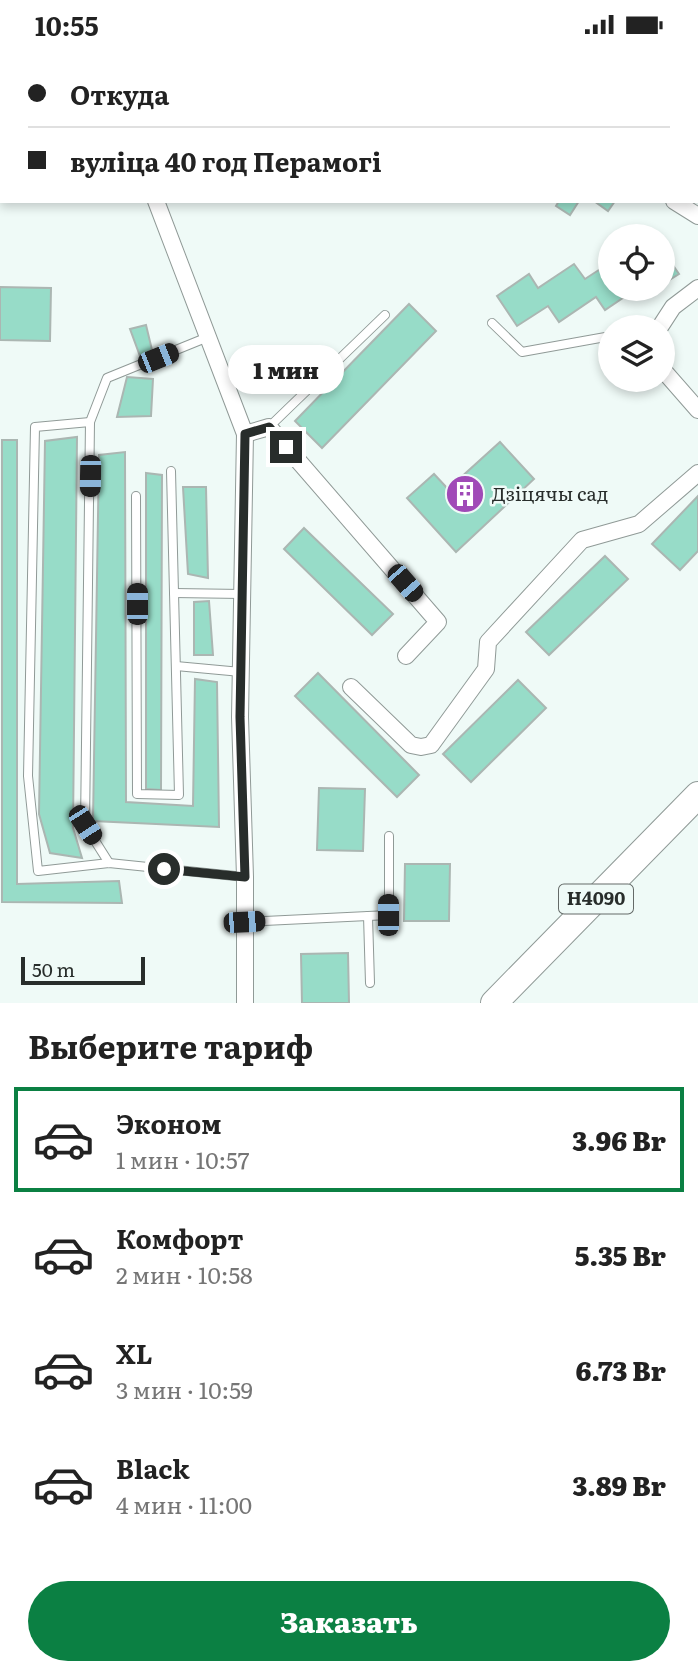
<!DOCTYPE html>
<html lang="ru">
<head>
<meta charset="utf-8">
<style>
	:root { --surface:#fff; --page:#f2f2f2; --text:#222; --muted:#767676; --line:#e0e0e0; --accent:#0b8043 }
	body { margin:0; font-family:Literata,serif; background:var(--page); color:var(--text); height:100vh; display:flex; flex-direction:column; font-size:26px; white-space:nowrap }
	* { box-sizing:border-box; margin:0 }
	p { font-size:23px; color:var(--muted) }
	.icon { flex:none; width:38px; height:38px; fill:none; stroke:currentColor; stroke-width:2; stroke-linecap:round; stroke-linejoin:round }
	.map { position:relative; height:954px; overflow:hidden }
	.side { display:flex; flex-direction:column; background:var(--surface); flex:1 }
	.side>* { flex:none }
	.banner { position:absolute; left:0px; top:0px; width:698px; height:154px; box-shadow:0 4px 10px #0003; display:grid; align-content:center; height:154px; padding:0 28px; background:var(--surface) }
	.fabs { position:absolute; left:598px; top:175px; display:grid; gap:14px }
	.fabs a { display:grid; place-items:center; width:77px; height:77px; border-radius:50%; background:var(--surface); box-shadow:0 4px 10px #0003; font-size:35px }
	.scale { position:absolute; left:21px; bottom:18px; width:124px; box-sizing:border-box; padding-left:7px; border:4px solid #282d2b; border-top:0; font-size:19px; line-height:24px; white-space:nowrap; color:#282d2b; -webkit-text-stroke:5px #effaf7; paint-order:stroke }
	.end { position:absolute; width:32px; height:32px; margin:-16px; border:9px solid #282d2b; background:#fff; box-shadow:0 0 0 4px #fff }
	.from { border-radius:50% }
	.bubble { position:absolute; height:49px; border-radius:24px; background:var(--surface); box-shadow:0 4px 10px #0003; font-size:23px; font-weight:800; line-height:49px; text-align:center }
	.car { position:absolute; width:21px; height:42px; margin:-21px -10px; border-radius:9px; box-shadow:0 0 5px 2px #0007; background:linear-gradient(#222 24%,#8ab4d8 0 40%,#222 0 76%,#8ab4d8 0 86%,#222 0) }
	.banner b { display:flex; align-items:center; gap:24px; height:66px; font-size:26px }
	.banner b+b { border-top:2px solid var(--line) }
	.banner i { width:18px; height:18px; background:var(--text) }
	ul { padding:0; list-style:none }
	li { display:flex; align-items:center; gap:21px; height:105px; margin:0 14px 10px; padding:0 14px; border:4px solid transparent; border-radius:0px }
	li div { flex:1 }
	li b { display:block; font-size:26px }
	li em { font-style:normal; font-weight:800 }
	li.on { border-color:var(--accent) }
	li>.icon { width:63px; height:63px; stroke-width:1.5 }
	h2 { padding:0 28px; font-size:32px; line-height:84px }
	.button { display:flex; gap:14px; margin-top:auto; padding:14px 28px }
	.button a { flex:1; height:80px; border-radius:42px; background:var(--accent); color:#fff; font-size:28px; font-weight:800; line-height:80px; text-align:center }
	.status { display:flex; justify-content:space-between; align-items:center; height:49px; padding:0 35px; background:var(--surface); direction:ltr }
	.status svg { height:19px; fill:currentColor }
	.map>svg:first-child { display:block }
	.building { fill:#97dcc8; stroke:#abb6b2; stroke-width:2 }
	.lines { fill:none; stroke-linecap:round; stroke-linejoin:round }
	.service-casing { stroke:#909a97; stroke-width:10 }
	.minor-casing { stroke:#909a97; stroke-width:18 }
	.primary-casing { stroke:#909a97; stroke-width:28 }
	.service { stroke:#fff; stroke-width:8 }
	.minor { stroke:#fff; stroke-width:16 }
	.primary { stroke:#fff; stroke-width:26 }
	.route { stroke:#282d2b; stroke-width:9 }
	.labels { text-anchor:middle; stroke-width:5; stroke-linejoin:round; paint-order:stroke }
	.shield { fill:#effaf7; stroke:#646a68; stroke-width:2 }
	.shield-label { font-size:18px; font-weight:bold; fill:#282d2b }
	.poi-label { font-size:19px; fill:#282d2b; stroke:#effaf7; text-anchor:start }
</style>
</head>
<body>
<div class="status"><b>10:55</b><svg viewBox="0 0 49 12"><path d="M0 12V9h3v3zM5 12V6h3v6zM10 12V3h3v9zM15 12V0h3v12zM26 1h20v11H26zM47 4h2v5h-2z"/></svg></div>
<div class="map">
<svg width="698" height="954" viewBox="0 0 698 954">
	<rect width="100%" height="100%" fill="#effaf7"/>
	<g class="building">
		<path d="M197,0H262L196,2Z"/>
		<path d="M559,152H579L570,166L556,157Z"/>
		<path d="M594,152H615L608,162Z"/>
		<path d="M663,202L679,225L663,235Z"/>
		<path d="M611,213V240H636L605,261L596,248L559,273L548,257L517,277L497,247L529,225L538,239L574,215L585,230Z"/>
		<path d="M0,238L51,239L50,292L0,291Z"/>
		<path d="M639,240H657L644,248Z"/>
		<path d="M409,255L436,282L322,399L295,372Z"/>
		<path d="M146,276L152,301L140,307L130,280Z"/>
		<path d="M127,328L153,330L151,367L117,368Z"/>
		<path d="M77,388L73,779L82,809L50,804L39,765L45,392Z"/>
		<path d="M2,391H17V835L119,832L122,854L2,853Z"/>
		<path d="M500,393L534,430L456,503L407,449L434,425L448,440Z"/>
		<path d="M125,403L126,753L193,757L195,630L217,633L219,778L93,772L99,406Z"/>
		<path d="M146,424L162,426L161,741L146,740Z"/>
		<path d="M183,438H206L208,529L188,525Z"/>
		<path d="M698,447V502L680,521L652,495Z"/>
		<path d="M304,479L393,565L372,586L284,500Z"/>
		<path d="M605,507L628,530L549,606L526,583Z"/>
		<path d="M209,552L213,606H194V553Z"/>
		<path d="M318,624L419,726L397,748L295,647Z"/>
		<path d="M518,631L546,659L471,733L443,705Z"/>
		<path d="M319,739L365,740L363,802L317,801Z"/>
		<path d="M405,815H450L449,872H404Z"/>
		<path d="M348,904L349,954H302L301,905Z"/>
	</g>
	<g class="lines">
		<g class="service-casing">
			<g id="service">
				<path d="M492,274L522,303L611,287"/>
				<path d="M90,373L35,378L28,727L38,822L109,814L245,828"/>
				<path d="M269,378L385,266"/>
				<path d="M136,447L137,745L179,746L171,422"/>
				<path d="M174,544L242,545"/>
				<path d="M176,617L241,623"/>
				<path d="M109,814L85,776L90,373L107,329L208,288"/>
				<path d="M368,867L389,866V787"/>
				<path d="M245,873L368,867L370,934"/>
			</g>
		</g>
		<g class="minor-casing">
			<g id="minor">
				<path d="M431,0L433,2"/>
				<path d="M0,3L2,4"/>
				<path d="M0,31L2,30"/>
				<path d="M156,152L245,385L240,668L245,828V954"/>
				<path d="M674,152L698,167"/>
				<path d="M660,278L673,258L698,239"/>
				<path d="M663,321L698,361"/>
				<path d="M245,385L269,378L438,573L406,607"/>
				<path d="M351,638L411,696L421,698L431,696L486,620L488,593L582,491L639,475L698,424"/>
			</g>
		</g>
		<g class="primary-casing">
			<path id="primary" d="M494,954L698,746"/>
		</g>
		<use href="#service" class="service"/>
		<use href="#minor" class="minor"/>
		<use href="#primary" class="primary"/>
	</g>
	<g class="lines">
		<path class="route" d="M164,820L245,828L240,668L245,385L269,378L286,398"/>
	</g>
	<defs>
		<g id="building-disc" transform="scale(2.0125)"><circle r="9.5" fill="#a04ab7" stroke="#effaf7"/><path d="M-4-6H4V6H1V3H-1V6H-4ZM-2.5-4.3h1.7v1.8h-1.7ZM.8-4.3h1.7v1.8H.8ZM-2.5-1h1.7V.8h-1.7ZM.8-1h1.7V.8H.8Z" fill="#fff"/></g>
	</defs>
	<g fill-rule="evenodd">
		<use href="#building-disc" x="465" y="445"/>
	</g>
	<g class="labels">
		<rect class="shield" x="559" y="835.5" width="74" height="29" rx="5"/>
		<g class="shield-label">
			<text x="596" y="856">Н4090</text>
		</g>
		<g class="poi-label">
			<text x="492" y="452">Дзіцячы сад</text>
		</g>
	</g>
</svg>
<div class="fabs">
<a><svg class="icon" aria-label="locate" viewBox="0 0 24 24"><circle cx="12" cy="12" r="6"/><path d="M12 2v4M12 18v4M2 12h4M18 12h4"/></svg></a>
<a><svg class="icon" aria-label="layers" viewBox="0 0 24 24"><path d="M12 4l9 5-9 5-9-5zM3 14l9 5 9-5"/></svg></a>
</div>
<div class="scale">50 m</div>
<i class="end from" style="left:164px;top:820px"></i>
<i class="end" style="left:286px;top:398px"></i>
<div class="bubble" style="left:228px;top:296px;width:116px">1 мин</div>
<i class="car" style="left:158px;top:309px;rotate:68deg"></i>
<i class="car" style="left:90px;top:427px;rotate:181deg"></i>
<i class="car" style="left:405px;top:534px;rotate:139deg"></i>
<i class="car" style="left:137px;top:555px;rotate:0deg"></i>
<i class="car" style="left:85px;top:776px;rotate:147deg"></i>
<i class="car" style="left:388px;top:866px;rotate:0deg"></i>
<i class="car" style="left:244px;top:873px;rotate:87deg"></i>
<div class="banner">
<b><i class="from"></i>Откуда</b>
<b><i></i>вуліца 40 год Перамогі</b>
</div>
</div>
<section class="side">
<h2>Выберите тариф</h2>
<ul>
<li class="on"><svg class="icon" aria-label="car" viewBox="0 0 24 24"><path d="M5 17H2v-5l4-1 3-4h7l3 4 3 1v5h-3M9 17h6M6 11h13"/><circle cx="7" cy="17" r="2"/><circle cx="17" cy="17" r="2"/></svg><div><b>Эконом</b><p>1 мин · 10:57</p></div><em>3.96 Br</em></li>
<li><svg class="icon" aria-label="car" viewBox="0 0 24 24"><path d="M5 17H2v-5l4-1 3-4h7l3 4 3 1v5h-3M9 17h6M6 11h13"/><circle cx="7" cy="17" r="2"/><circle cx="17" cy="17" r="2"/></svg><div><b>Комфорт</b><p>2 мин · 10:58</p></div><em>5.35 Br</em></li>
<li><svg class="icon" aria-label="car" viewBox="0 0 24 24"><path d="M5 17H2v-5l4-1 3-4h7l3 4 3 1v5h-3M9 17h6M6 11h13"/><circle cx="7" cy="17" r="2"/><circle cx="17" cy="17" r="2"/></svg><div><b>XL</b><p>3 мин · 10:59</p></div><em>6.73 Br</em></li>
<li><svg class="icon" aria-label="car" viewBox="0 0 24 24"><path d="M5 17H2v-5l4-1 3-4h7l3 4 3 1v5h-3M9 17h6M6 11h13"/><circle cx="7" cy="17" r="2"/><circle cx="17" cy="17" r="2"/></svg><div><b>Black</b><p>4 мин · 11:00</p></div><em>3.89 Br</em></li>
</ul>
<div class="button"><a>Заказать</a></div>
</section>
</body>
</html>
